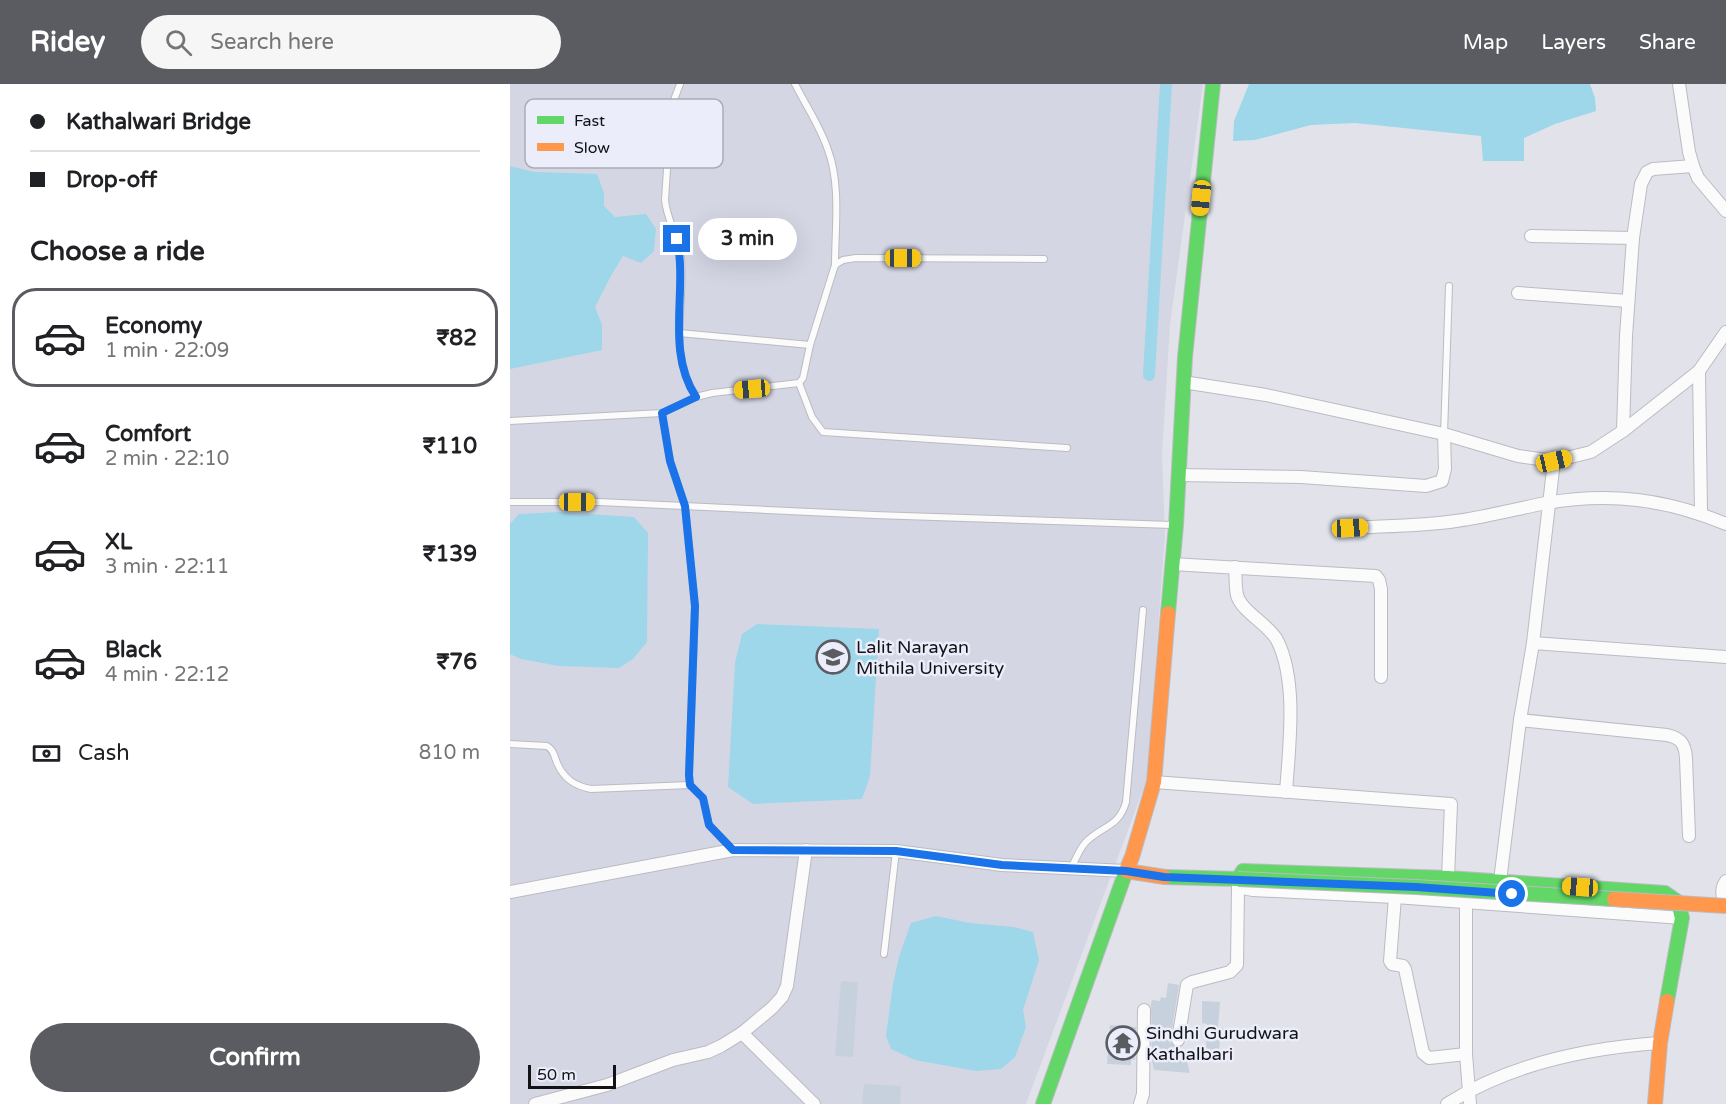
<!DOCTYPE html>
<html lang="en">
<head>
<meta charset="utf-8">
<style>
	:root { --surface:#fff; --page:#f6f6f6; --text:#202124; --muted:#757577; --line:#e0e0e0; --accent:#5b5c61 }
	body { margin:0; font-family:"Varela Round",sans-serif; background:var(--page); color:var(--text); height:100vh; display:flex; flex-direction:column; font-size:22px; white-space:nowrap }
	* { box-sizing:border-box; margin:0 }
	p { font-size:20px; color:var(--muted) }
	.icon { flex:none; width:33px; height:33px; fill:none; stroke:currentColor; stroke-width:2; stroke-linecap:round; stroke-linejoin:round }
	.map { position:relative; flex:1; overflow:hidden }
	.panel { display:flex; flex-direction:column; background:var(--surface); width:510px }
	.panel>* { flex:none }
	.hud { display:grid; align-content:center; height:132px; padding:0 30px; background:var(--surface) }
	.scale { position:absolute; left:18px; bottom:15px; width:88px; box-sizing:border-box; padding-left:6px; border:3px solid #131317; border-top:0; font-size:16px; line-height:21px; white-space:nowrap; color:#131317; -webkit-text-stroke:4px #ebedfa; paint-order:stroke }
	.end { position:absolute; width:27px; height:27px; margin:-14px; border:8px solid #1a73e8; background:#fff; box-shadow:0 0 0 3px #fff }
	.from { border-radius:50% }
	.bubble { position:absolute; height:42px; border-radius:21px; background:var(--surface); box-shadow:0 6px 24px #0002; font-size:20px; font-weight:700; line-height:42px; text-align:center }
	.car { position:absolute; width:18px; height:36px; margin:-18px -9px; border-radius:8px; box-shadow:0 0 4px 2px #0007; background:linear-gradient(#f5c518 24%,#345 0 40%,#f5c518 0 76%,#345 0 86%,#f5c518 0) }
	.hud b { display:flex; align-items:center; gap:21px; height:57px; font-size:22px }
	.hud b+b { border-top:2px solid var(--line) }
	.hud i { width:15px; height:15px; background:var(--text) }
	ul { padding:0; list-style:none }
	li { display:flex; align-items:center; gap:18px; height:99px; margin:0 12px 9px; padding:0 18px; border:3px solid transparent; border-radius:24px }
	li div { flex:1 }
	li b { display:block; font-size:22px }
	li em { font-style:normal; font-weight:700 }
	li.current { border-color:var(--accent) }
	li>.icon { width:54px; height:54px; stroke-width:1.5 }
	h2 { padding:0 30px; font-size:27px; line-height:72px }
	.pay { display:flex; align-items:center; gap:15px; height:66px; padding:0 30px; font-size:22px }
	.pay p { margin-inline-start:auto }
	.primary-button { display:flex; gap:12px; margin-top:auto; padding:12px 30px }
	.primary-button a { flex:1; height:69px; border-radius:36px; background:var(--accent); color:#fff; font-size:24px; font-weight:700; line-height:69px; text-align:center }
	header { display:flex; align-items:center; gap:36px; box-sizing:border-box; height:84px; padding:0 30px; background:var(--accent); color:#fff }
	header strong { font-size:28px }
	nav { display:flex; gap:33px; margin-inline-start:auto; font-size:21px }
	.search { width:420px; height:54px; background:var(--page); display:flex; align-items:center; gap:15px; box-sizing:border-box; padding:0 21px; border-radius:33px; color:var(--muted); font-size:22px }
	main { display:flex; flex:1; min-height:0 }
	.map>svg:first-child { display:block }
	.built { fill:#d5d6e4 }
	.water { fill:#9ed6ea }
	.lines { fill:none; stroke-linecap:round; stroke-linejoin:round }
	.canal { stroke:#9ed6ea; stroke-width:12 }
	.building { fill:#c7d1dd }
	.lane-casing { stroke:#bbbbc1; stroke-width:8 }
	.street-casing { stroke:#bbbbc1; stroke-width:14 }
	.fast-casing { stroke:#bbbbc1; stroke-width:16 }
	.slow-casing { stroke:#bbbbc1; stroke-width:16 }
	.lane { stroke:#fbfbfc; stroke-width:6 }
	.street { stroke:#fbfbfc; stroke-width:12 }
	.fast { stroke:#63d668; stroke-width:14 }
	.slow { stroke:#ff974d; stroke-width:14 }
	.fast-bridge-casing { stroke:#bbbbc1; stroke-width:16; stroke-linecap:butt }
	.slow-bridge-casing { stroke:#bbbbc1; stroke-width:16; stroke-linecap:butt }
	.fast-bridge { stroke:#63d668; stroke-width:14 }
	.slow-bridge { stroke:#ff974d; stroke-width:14 }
	.route { stroke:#1a73e8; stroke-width:8 }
	.labels { text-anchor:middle; stroke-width:5; stroke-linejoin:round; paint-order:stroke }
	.poi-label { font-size:18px; fill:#131317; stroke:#ebedfa; text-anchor:start }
	.key { fill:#ebedfa; stroke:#aaacb6; stroke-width:1.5 }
	.key-label { font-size:16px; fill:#131317 }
</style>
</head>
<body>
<header>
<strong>Ridey</strong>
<div class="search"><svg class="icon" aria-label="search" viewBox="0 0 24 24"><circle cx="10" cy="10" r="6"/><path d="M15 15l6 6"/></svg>Search here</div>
<nav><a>Map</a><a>Layers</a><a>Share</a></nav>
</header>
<main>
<section class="panel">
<div class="hud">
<b><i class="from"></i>Kathalwari Bridge</b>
<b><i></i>Drop-off</b>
</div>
<h2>Choose a ride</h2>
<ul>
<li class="current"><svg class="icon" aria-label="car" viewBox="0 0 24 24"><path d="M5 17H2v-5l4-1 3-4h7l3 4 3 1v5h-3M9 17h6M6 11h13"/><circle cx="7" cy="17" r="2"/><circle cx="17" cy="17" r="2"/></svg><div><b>Economy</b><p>1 min · 22:09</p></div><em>₹82</em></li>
<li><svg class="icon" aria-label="car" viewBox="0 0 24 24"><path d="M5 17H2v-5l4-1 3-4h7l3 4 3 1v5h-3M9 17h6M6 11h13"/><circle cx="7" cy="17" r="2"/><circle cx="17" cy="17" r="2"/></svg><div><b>Comfort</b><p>2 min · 22:10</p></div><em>₹110</em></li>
<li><svg class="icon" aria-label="car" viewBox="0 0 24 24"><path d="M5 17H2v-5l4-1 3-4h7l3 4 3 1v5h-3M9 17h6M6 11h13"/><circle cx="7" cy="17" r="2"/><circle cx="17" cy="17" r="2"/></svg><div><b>XL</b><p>3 min · 22:11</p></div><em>₹139</em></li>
<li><svg class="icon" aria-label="car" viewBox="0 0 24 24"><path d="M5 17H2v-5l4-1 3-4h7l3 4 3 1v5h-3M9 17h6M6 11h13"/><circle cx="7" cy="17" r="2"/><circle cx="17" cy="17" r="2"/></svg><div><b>Black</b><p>4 min · 22:12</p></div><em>₹76</em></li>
</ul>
<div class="pay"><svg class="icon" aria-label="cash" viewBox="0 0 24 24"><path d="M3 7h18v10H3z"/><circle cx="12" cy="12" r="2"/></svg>Cash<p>810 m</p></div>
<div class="primary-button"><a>Confirm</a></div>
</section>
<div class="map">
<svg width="1216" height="1020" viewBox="0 0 1216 1020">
	<rect width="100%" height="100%" fill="#e2e3ea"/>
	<path class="built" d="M0,0H693L660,241L652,371L655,451L637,695L516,1020H0Z"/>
	<g class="water">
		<path d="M739,0H1080L1085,14L1086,27L1045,40L1014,54V77H973L971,52L845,39L801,41L745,56L723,57L724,37Z"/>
		<path d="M0,82L24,88L87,90L94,109V122L105,133L136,130L146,145L144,167L131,179L113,172L102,190L85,223L92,241V266L0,285Z"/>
		<path d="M48,428L124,433L138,449L137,558L123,575L109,584L49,582L11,575L0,570V440L9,430Z"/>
		<path d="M247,540L369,545L360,692L352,715L243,720L218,703L225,579L232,550Z"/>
		<path d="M426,832L460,839L504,843L523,848L529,876L513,926L516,943L505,973L491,985L466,987L405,976L381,965L376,952L383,900L389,873L401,839Z"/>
	</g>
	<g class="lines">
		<path class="canal" d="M639,291L656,0"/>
	</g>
	<g class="building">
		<path d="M331,897L348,898L343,973L325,972Z"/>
		<path d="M658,899L669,901L660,958L675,970L680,989L644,986L642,977L641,921L642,916L650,917L651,913L656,914Z"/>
		<path d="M692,917L710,918L708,944L716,945L715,957L710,956L709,966L696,965L697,940L692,939Z"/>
		<path d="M600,941L626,943L625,976L621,975V981L597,980Z"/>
		<path d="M354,1000L391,1002L390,1020H352Z"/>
	</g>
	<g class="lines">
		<g class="lane-casing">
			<g id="lane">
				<path d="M170,0L161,24L155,116C157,137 169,153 171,174C175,221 158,270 186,313"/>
				<path d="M285,0C296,22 310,42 318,66C331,101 325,144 325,181"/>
				<path d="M169,249L300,261"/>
				<path d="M289,299L302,333L313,348L557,364"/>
				<path d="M152,329L160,377L175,422L185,522L179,691L180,701L193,714L199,741L222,765"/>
				<path d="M0,337L152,329L186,313L202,309L289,299L293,294L300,261L325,181L333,176L346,174L534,175"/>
				<path d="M934,350L939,202"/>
				<path d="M0,418H89L364,431L662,441"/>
				<path d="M0,660L37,662C44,666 44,672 47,679C54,695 65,702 81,705L180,701"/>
				<path d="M561,785C565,776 569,766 575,759C590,742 609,744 616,718L633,526"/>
				<path d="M374,870L386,767"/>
			</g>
		</g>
		<g class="street-casing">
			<g id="street">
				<path d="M1169,0L1179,68L1183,82L1188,94L1216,127"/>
				<path d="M1021,152L1123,154"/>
				<path d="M1008,209L1118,217"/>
				<path d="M1189,287L1191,429"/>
				<path d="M673,298L756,311L934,350L1008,372L1044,377L1081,368L1113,347L1189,287L1216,248"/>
				<path d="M1113,347L1116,252L1123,154L1131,100L1137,88L1143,85L1183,82"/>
				<path d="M669,391L791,393L916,402L932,397L935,385L934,350"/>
				<path d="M840,444C875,442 911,442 946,437C976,433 1006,425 1036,419C1100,408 1156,415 1216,440"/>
				<path d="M662,480L866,492L869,496L871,505V593"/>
				<path d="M725,483C726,492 725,502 727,511C731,527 758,540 767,556C788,597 779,664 776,708"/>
				<path d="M1023,559L1216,573"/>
				<path d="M1010,636L1157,651C1171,654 1175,660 1176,674L1179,752"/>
				<path d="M644,698L941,720L938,794"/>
				<path d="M728,795V803L743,806L885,813L1172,834"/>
				<path d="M990,797L1010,636L1023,559L1044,377"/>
				<path d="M1216,797C1211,804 1211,813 1216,819"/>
				<path d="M0,808L223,766L386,767L492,781L616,787"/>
				<path d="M885,813L880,877L882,880L893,882L895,885L913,969L919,974L956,970"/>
				<path d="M956,819V970L960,1020"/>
				<path d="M232,949L304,1020"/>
				<path d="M668,956L677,901L682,898L720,888L727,881L728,803"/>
				<path d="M25,1020L97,1001L163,976L198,968L211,962L232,949L262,924L272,913L277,902L296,766"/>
				<path d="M630,1020L633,1010L634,926"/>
				<path d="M937,1020C1000,980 1076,964 1150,959"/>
			</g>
		</g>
		<g class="fast-casing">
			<g id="fast">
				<path d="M658,529L666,441L675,273L703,0"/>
				<path d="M655,793L728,795L733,787L938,794L1155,809L1168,818L1172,834L1157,917"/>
				<path d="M533,1020L616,787"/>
			</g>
		</g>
		<g class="slow-casing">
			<g id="slow">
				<path d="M655,793L616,787L622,773L644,698L658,529"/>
				<path d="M1145,1020L1150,959L1157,917"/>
			</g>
		</g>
		<use href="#lane" class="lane"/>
		<use href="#street" class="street"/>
		<use href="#fast" class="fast"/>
		<use href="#slow" class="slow"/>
		<g class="fast-bridge-casing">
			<path id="fast-bridge" d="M728,795L906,803L1104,815"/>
		</g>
		<g class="slow-bridge-casing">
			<path id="slow-bridge" d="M1104,815L1216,822"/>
		</g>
		<use href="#fast-bridge" class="fast-bridge"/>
		<use href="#slow-bridge" class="slow-bridge"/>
	</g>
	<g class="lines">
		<path class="route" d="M167,155C178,207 155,266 186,313L152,329L160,377L175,422L185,522L179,691L180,701L193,714L199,741L223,766L386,767L492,781L616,787L654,793L906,803L1002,810"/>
	</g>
	<defs>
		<g id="university-ring" transform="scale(1.725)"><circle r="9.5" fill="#ebedfa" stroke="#5b5c61" stroke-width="1.5"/><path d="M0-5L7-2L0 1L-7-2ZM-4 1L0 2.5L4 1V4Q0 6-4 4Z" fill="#5b5c61"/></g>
		<g id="temple-ring" transform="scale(1.725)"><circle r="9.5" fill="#ebedfa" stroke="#5b5c61" stroke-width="1.5"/><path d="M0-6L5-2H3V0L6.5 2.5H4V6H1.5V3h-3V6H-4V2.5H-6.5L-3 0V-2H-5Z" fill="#5b5c61"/></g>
	</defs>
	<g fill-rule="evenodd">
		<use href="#university-ring" x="323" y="573"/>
		<use href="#temple-ring" x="613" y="959"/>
	</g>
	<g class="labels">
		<g class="poi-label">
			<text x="346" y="569">Lalit Narayan<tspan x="346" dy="21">Mithila University</tspan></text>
			<text x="636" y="955">Sindhi Gurudwara<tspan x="636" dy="21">Kathalbari</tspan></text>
		</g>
	</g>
	<rect x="15" y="15" width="198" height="69" rx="9" class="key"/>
	<rect x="27" y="32" width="27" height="8" fill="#63d668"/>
	<rect x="27" y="59" width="27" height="8" fill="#ff974d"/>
	<g class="key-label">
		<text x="64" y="42">Fast</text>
		<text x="64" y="69">Slow</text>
	</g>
</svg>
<div class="scale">50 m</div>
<i class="end from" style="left:1002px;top:810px"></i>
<i class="end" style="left:167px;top:155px"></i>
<div class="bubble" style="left:188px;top:134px;width:99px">3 min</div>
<i class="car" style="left:691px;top:114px;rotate:186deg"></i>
<i class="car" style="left:393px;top:174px;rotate:90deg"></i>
<i class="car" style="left:242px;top:305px;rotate:265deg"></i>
<i class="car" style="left:1044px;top:377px;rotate:77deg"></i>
<i class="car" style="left:67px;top:418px;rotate:90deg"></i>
<i class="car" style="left:840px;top:444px;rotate:87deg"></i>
<i class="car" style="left:1070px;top:803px;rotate:274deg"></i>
</div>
</main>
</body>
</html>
